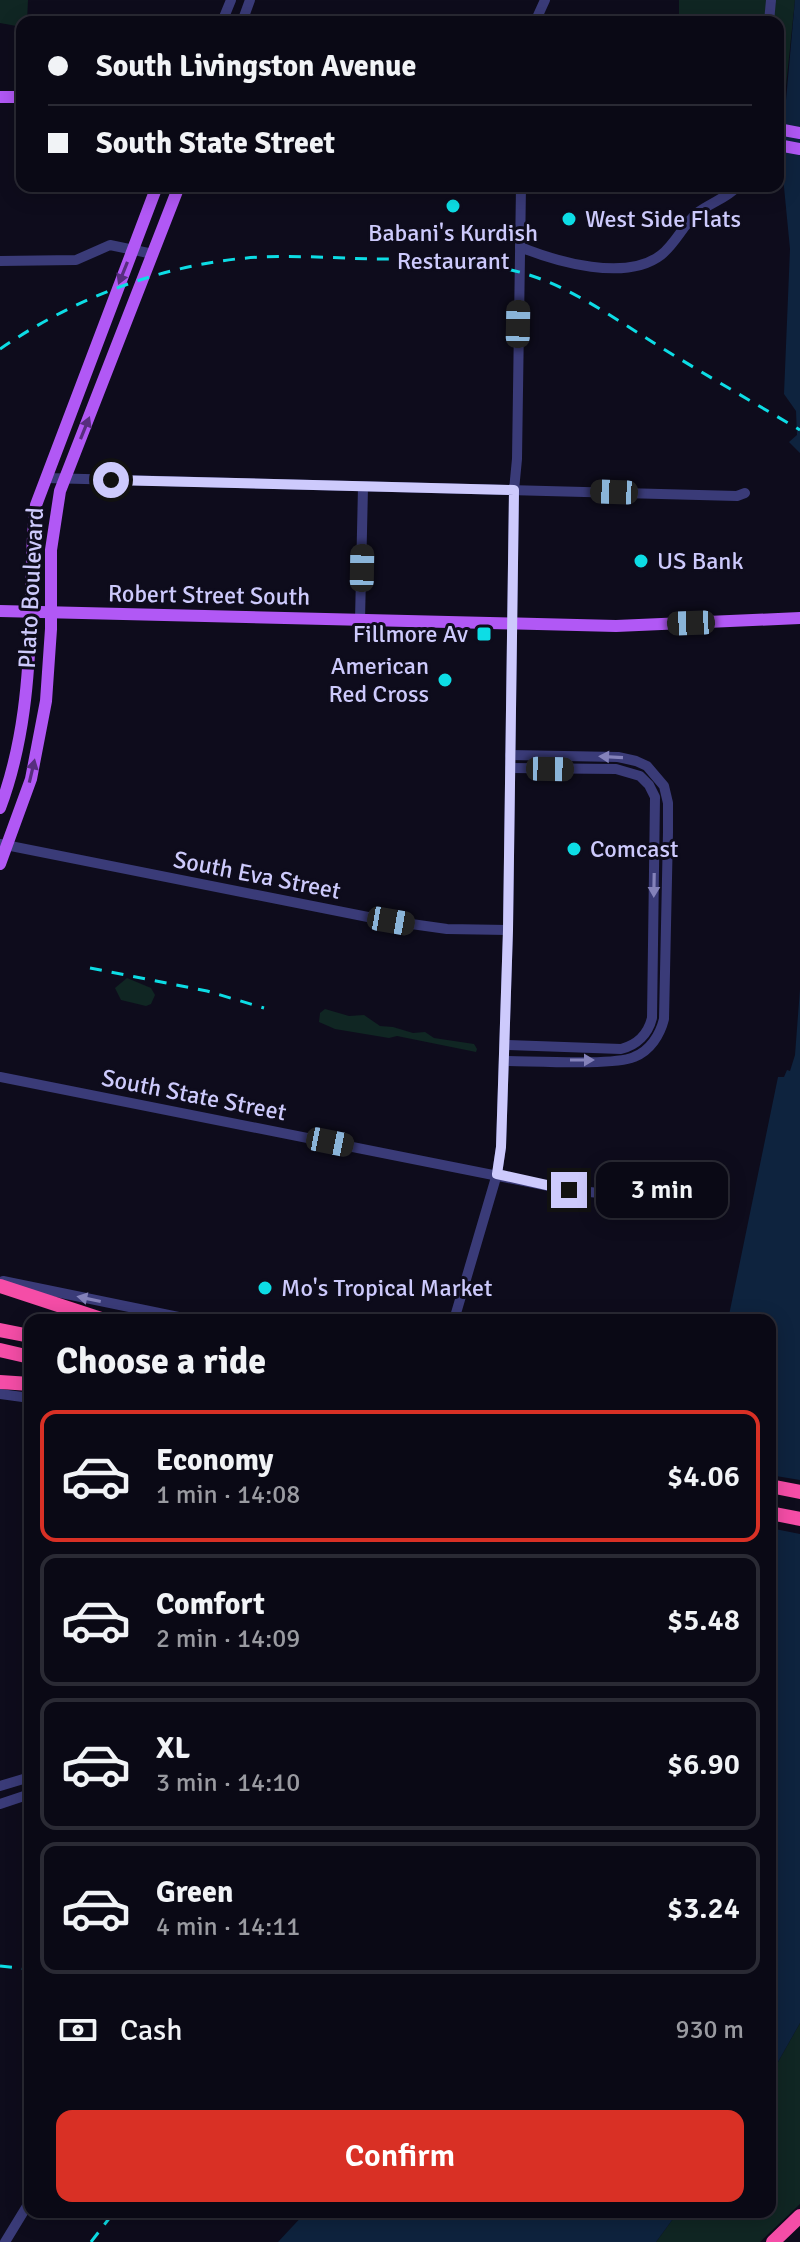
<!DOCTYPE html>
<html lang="en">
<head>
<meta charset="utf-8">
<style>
	:root { --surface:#0a0915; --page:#13121e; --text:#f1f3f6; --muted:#999aa0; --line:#2a2a34; --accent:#d93025 }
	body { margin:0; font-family:Signika,sans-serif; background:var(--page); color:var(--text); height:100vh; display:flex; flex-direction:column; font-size:30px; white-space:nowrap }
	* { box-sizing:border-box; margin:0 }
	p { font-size:26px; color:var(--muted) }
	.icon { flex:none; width:44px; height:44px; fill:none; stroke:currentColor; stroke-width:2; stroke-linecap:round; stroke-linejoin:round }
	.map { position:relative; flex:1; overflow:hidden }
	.details { position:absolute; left:24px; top:1314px; width:752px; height:904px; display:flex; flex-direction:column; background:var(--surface); border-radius:16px; box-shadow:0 4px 20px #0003,0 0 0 2px var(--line) }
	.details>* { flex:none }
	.guide { position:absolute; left:16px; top:16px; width:768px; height:176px; border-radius:16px; box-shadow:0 4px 20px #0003,0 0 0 2px var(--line); display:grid; align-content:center; height:176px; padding:0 32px; background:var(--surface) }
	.end { position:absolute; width:36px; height:36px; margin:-18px; border:10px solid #cdcafc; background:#111; box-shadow:0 0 0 4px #111 }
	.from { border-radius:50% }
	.bubble { position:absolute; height:56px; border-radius:16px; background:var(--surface); box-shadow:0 4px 20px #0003,0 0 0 2px var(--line); font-size:26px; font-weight:600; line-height:56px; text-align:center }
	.car { position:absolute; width:24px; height:48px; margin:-24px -12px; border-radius:10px; box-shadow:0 0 6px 2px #0007; background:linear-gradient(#222 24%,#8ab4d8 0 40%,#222 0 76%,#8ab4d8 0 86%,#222 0) }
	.guide b { display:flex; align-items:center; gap:28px; height:76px; font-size:30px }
	.guide b+b { border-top:2px solid var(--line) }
	.guide i { width:20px; height:20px; background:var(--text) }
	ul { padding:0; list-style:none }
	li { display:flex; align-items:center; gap:24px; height:132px; margin:0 16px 12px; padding:0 16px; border:4px solid var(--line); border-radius:16px }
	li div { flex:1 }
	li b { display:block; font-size:30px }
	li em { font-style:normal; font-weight:600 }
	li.current { border-color:var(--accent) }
	li>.icon { width:72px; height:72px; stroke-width:1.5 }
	h2 { padding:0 32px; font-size:36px; line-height:96px }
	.pay { display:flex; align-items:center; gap:20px; height:88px; padding:0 32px; font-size:30px }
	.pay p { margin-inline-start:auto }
	.action { display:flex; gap:16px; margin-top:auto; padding:16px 32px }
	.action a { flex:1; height:92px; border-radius:16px; background:var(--accent); color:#fff; font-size:32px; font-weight:600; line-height:92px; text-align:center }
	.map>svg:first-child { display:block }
	.green { fill:#102623 }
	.water { fill:#0e233e }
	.pier { fill:#0e0c1c }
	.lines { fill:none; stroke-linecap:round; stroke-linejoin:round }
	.minor { stroke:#3a3b78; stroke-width:10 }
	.major { stroke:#b158f5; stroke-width:12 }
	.highway { stroke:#f54da7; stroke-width:14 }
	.rail { stroke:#0ddde5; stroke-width:3; stroke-dasharray:12 10; stroke-linecap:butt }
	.oneway { fill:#572e7e }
	.oneway2 { fill:#8482ba }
	.route { stroke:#cdcafc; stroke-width:10 }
	.poi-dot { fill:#0ddde5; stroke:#0e0c1c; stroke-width:3 }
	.labels { text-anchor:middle; stroke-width:6; stroke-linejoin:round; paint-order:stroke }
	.poi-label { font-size:24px; fill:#cdcafc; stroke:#0e0c1c; text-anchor:start }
	.street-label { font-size:24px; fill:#cdcafc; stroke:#0e0c1c }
</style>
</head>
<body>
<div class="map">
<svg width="800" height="2242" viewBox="0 0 800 2242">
	<rect width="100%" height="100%" fill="#0e0c1c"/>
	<g class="green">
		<path d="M0,0H28L27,22H22V27L0,23Z"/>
		<path d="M679,0H795L785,96L779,115L778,22H679Z"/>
		<path d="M127,978L151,988L155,995L151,1004L146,1006L121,1000L115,988Z"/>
		<path d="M325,1009L349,1016L364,1015L380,1026L393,1027L413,1033L425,1032L434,1038L474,1044L477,1049L476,1052L397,1036L389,1038L335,1029L319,1022L320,1013Z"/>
		<path d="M800,2023V2204L760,2242H656L678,2212H770V2076Z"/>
	</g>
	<g class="water">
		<path d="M795,0H800V453L789,442L797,435L796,411L784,394L790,249L781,156Z"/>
		<path d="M800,989V2023L770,2076V1320H728L778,1077H784L787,1070L790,1071L795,1055Z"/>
		<path d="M306,2212H678L656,2242H278Z"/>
	</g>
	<path class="pier" d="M770,1475L800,1480V1534L770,1528Z"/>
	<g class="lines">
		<g class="minor">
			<path d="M222,22L231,0"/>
			<path d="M242,22L250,0"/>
			<path d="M535,22L545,0"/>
			<path d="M769,22L771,0"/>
			<path d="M520,247C557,262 626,282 661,255C676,243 683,225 697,213C710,203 727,198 738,186"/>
			<path d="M0,261L76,260L110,245L153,254"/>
			<path d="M46,478L737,496L745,493"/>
			<path d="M360,620L363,487"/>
			<path d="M0,844L383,920L447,929L508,930"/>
			<path d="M505,1045L621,1049C637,1045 648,1034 652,1018L655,797L649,785L640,776L616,769L510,768"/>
			<path d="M504,1061C532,1061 613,1066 634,1057C650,1051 660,1035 664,1019L668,832V803L664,786L647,766L636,761L618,757L510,755"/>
			<path d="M0,1077L569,1190L620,1195"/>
			<path d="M3,1281L193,1320"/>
			<path d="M454,1320L497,1174L501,1147L508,930L514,490L517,459L521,186"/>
			<path d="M0,1394L30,1398"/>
			<path d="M0,1786L30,1777"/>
			<path d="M0,1804L30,1794"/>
			<path d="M5,2242L30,2201"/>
		</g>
		<g class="major">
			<path d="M0,97H22"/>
			<path d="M778,129L800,133"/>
			<path d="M778,145L800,149"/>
			<path d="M0,611L616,626L800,618"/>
			<path d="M0,808C24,744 29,677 31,609C32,574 31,539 36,505L157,186"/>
			<path d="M0,864L31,779L46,701L51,629V550L60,491L179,186"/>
		</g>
		<g class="highway">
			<path d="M0,1286L104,1320"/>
			<path d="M0,1330L30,1336"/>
			<path d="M0,1350L30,1357"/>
			<path d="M0,1382L30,1384"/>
			<path d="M770,1486L800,1492"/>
			<path d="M770,1513L800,1519"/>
			<path d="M773,2242L800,2216"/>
		</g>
		<g class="rail">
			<path d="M0,349C70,301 151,269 236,259C282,254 330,258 376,259C430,259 486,259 538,278C579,293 617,320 654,343C702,373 751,401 800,430"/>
			<path d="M90,968L207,991L264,1008"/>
			<path d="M0,1966L30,1969"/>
			<path d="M91,2242L114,2212"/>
		</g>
	</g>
	<defs><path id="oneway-solid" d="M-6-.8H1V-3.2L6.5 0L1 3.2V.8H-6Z" transform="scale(2)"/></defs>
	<g class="oneway">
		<use href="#oneway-solid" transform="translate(123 273) rotate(112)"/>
		<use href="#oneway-solid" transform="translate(85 428) rotate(-68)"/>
		<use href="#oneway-solid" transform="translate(32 771) rotate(-77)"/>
	</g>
	<g class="oneway2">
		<use href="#oneway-solid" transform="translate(611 757) rotate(-177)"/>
		<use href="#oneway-solid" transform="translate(654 885) rotate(91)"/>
		<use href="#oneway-solid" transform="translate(582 1060)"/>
		<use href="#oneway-solid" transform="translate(89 1299) rotate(-168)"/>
	</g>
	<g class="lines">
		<path class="route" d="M111,480L514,490L508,930L501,1147L497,1174L569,1190"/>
	</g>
	<g class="poi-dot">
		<circle cx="453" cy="206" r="8"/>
		<circle cx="569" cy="219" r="8"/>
		<circle cx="641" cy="561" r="8"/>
		<rect x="476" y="626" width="16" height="16" rx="4"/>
		<circle cx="445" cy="680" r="8"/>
		<circle cx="574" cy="849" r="8"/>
		<circle cx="265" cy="1288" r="8"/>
	</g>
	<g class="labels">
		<g class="poi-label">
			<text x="585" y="227">West Side Flats</text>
			<text x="453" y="241" text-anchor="middle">Babani's Kurdish<tspan x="453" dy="28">Restaurant</tspan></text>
			<text x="657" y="569">US Bank</text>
			<text x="468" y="642" text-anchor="end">Fillmore Av</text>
			<text x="429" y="674" text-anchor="end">American<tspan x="429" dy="28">Red Cross</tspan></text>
			<text x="590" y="857">Comcast</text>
			<text x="281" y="1296">Mo's Tropical Market</text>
		</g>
		<g class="street-label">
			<text transform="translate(31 588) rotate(-87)" y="8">Plato Boulevard</text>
			<text transform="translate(209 595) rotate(1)" y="8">Robert Street South</text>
			<text transform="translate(257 875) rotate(11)" y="8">South Eva Street</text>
			<text transform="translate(194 1095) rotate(11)" y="8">South State Street</text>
		</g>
	</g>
</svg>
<i class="end from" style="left:111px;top:480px"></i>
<i class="end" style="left:569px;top:1190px"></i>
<div class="bubble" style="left:596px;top:1162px;width:132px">3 min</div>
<i class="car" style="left:518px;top:324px;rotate:1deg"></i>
<i class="car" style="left:614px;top:492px;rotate:272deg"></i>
<i class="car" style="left:362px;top:568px;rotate:1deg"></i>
<i class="car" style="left:691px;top:623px;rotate:268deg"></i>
<i class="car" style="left:550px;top:769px;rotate:91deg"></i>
<i class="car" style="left:391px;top:921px;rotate:100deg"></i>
<i class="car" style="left:330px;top:1142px;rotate:101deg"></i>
<div class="guide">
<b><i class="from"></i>South Livingston Avenue</b>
<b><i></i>South State Street</b>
</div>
<section class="details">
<h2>Choose a ride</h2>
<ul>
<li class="current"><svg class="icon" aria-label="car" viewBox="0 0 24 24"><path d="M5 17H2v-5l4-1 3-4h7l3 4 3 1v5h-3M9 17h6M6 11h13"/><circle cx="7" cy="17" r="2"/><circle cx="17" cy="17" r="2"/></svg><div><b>Economy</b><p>1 min · 14:08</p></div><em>$4.06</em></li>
<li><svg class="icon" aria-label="car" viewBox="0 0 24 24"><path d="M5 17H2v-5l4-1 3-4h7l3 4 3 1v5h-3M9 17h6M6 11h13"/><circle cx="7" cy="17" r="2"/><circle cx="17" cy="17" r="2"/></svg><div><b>Comfort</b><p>2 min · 14:09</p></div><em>$5.48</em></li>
<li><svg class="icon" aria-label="car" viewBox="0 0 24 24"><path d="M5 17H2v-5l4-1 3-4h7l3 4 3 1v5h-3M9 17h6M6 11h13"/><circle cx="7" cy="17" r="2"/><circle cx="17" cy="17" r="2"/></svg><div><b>XL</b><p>3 min · 14:10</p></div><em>$6.90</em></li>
<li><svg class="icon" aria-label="car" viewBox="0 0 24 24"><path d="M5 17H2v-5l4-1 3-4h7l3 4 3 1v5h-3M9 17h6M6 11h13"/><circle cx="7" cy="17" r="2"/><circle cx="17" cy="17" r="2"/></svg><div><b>Green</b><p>4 min · 14:11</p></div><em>$3.24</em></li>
</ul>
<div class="pay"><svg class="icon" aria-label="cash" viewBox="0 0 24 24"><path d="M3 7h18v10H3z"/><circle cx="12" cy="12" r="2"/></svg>Cash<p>930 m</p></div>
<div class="action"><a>Confirm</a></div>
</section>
</div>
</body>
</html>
